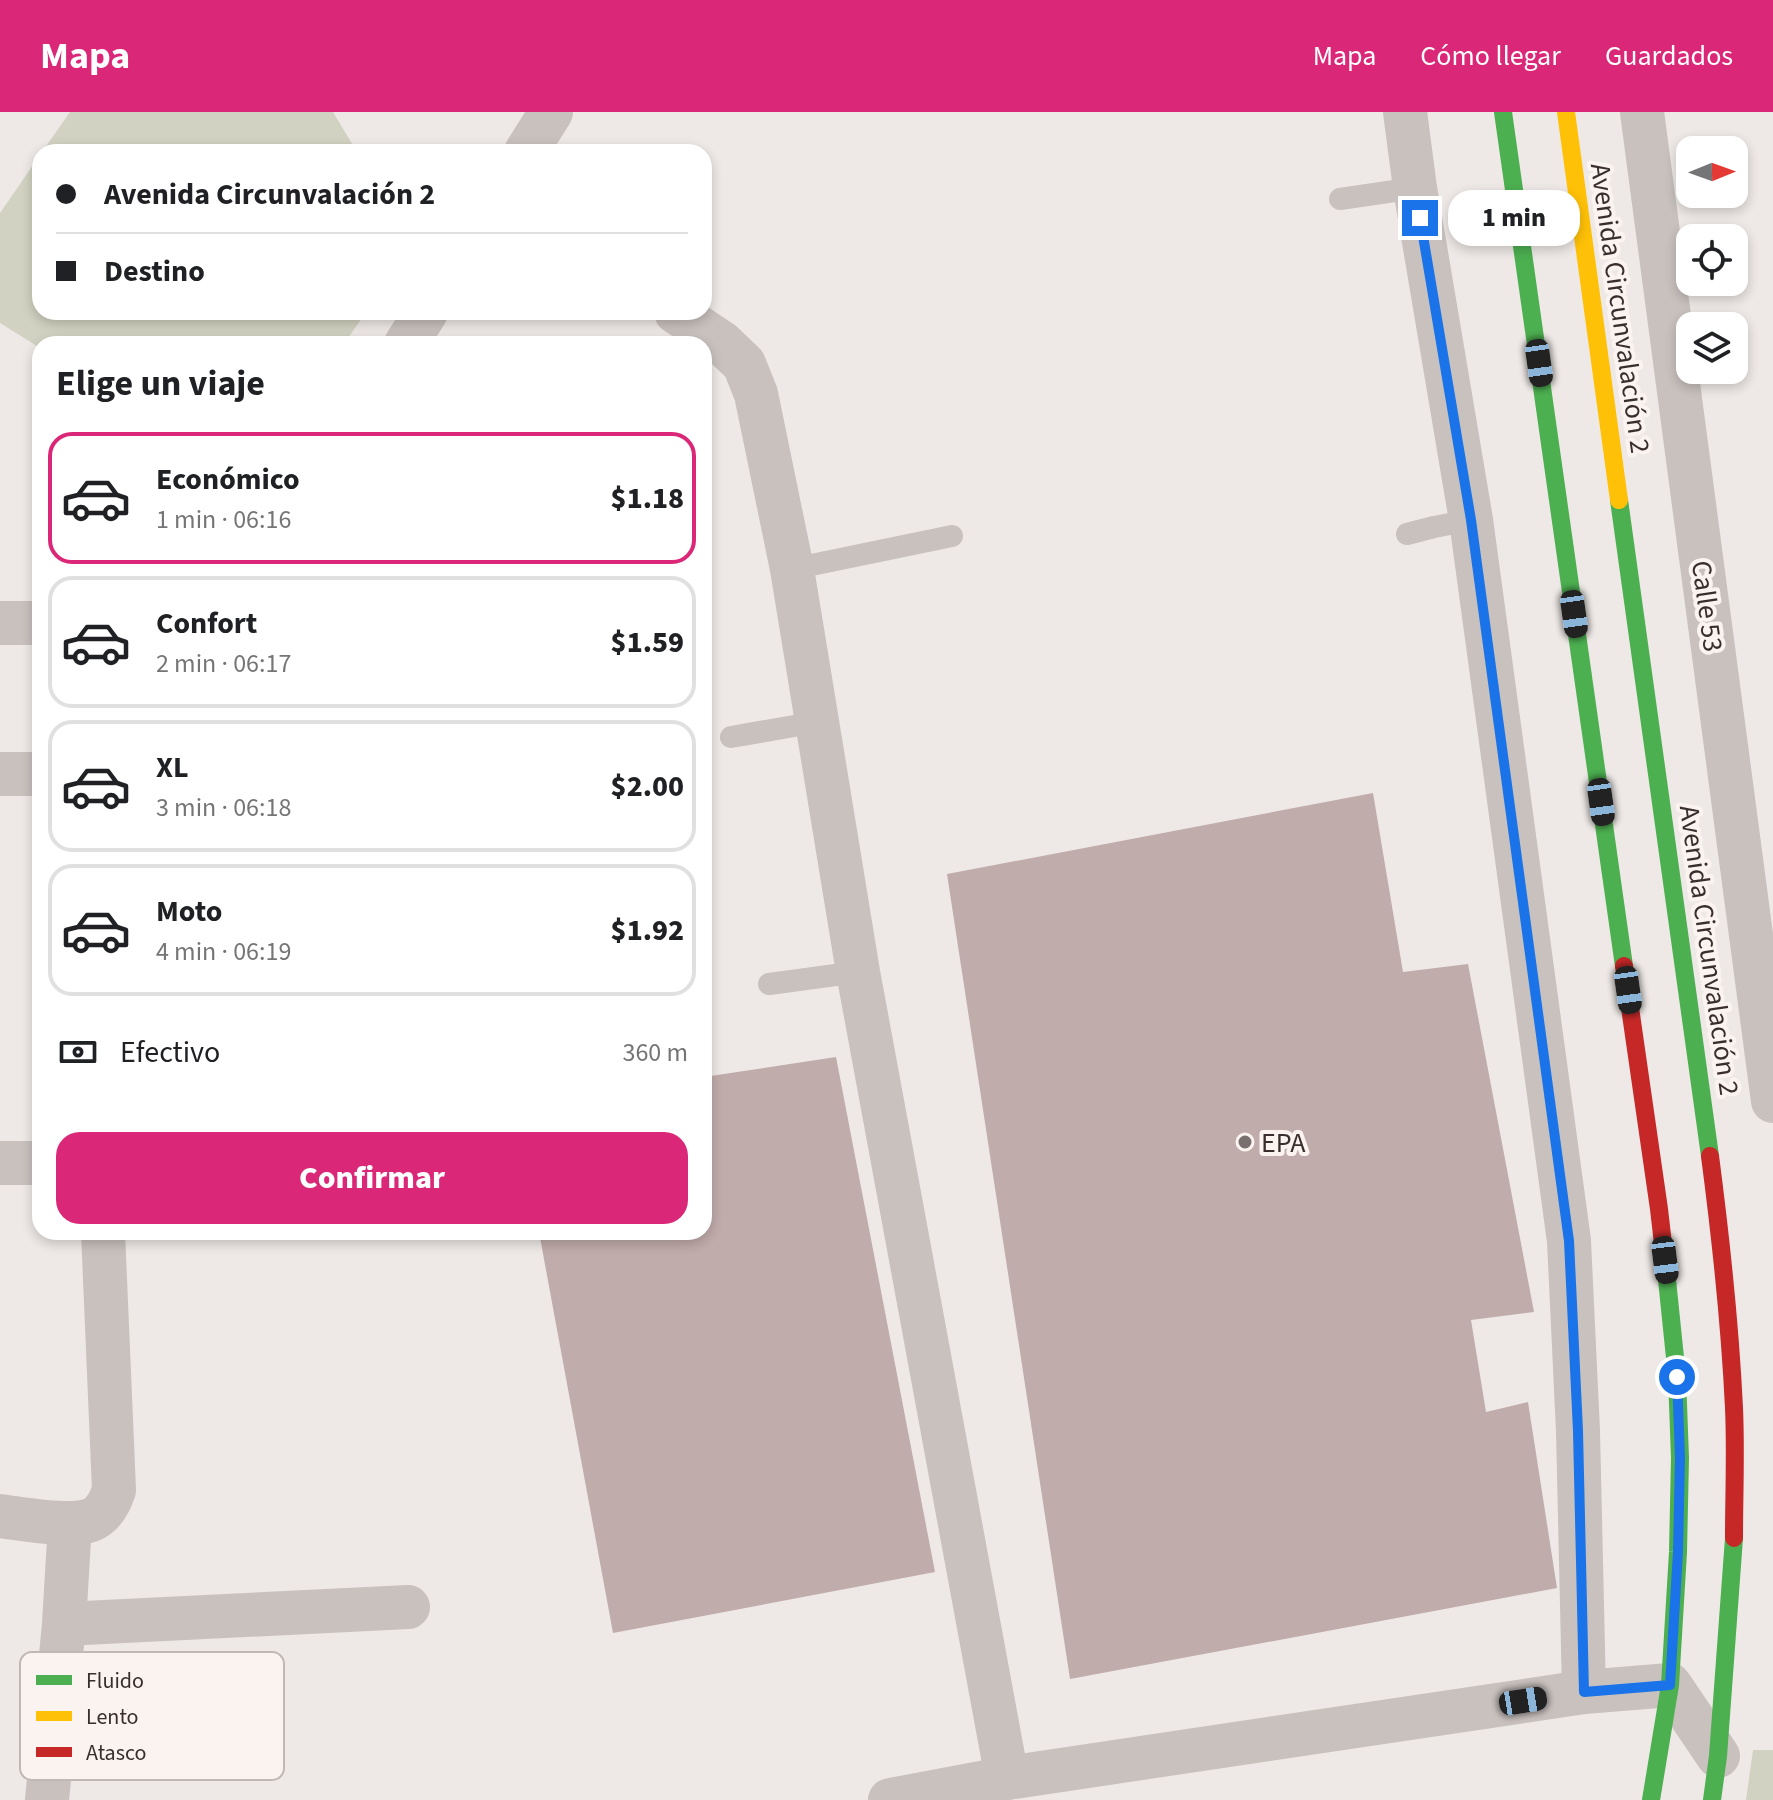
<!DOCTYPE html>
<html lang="es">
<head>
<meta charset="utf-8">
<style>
	:root { --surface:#fff; --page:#f2f2f2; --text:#202124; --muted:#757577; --line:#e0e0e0; --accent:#db2777 }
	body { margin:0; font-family:"Source Sans 3",sans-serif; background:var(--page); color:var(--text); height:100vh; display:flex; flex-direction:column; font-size:30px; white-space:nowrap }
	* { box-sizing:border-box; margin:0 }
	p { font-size:26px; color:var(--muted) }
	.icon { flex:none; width:44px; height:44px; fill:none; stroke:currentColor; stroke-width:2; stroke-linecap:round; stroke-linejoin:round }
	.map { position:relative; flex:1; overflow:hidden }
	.side { position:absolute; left:32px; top:224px; width:680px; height:904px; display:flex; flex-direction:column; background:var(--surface); border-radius:24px; box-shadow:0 4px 12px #0003 }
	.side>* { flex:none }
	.top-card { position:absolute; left:32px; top:32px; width:680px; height:176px; border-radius:24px; box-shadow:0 4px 12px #0003; display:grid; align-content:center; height:176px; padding:0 24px; background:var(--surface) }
	.needle { width:52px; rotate:89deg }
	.buttons { position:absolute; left:1676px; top:24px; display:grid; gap:16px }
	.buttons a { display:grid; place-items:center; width:72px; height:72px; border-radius:16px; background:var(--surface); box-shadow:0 4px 12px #0003; font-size:40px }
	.end { position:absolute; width:36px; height:36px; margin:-18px; border:10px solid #1a73e8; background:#fff; box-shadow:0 0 0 4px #fff }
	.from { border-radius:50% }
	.bubble { position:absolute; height:56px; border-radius:24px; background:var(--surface); box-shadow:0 4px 12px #0003; font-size:26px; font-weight:800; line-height:56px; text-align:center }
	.car { position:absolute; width:24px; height:48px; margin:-24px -12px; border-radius:10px; box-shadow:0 0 6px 2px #0007; background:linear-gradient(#222 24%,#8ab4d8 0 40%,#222 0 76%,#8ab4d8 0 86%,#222 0) }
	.top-card b { display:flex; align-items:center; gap:28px; height:76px; font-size:30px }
	.top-card b+b { border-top:2px solid var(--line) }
	.top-card i { width:20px; height:20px; background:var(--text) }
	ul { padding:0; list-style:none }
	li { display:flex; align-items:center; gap:24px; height:132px; margin:0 16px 12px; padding:0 8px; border:4px solid var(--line); border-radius:24px }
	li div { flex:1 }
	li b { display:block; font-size:30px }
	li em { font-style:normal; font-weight:800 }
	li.on { border-color:var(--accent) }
	li>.icon { width:72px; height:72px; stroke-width:1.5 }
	h2 { padding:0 24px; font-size:36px; line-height:96px }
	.pay { display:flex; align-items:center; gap:20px; height:88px; padding:0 24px; font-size:30px }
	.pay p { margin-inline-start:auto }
	.button { display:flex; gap:16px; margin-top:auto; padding:16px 24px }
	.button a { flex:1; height:92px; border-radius:24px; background:var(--accent); color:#fff; font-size:32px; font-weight:800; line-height:92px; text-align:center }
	header { display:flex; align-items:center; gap:48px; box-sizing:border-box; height:112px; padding:0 40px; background:var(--accent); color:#fff }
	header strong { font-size:38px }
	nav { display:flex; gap:44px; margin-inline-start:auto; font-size:28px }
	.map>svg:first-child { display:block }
	.green { fill:#d2d2c2 }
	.building { fill:#c0acaa }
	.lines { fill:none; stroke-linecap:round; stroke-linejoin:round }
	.lane { stroke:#c8c1be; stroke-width:22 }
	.street { stroke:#c8c1be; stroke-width:44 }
	.fast { stroke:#4caf50; stroke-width:18 }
	.slow { stroke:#ffc107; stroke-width:18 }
	.jam { stroke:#c62828; stroke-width:18 }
	.route { stroke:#1a73e8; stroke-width:10 }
	.poi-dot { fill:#786f6e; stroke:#faf3ef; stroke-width:3 }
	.labels { text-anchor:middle; stroke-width:8; stroke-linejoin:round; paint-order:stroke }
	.street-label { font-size:28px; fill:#392e2d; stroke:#faf3ef }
	.poi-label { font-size:28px; fill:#392e2d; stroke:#faf3ef; text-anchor:start }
	.key { fill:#faf3ef; stroke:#c0b8b5; stroke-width:2 }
	.key-label { font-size:22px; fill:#392e2d }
</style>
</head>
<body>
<header>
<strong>Mapa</strong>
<nav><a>Mapa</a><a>Cómo llegar</a><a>Guardados</a></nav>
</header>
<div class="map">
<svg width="1773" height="1688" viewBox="0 0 1773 1688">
	<rect width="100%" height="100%" fill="#eee9e6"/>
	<g class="green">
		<path d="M70,0H333L357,40H42Z"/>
		<path d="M40,43V200H366L344,232H40V236L0,211V101Z"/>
		<path d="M1753,1638H1773V1688H1746Z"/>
	</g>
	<g class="building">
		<path d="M1373,681L1403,860L1468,852L1534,1200L1471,1208L1486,1300L1528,1290L1557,1476L1070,1567L947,762Z"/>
		<path d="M836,945L935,1460L613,1521L539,1120H704V965Z"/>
	</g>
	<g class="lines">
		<g class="lane">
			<path d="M1340,87L1415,76"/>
			<path d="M1407,422L1434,415L1471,408"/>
			<path d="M792,457L952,424"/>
			<path d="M731,625L817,610"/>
			<path d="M769,872L858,860"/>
		</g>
		<g class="street">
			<path d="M1405,0L1415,76L1471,408L1569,1129L1578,1319L1584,1580"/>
			<path d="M1642,0L1773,989"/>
			<path d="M526,40L551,0"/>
			<path d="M676,200L722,231L744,252L756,282L792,457L858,860L1007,1666"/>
			<path d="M406,232L426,200"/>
			<path d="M0,511H40"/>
			<path d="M0,662H40"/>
			<path d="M0,1051H40"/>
			<path d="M0,1404C24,1407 69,1416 91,1408C104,1403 110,1390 114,1378L103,1120"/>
			<path d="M64,1512L408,1495"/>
			<path d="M47,1688L64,1512L70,1411"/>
			<path d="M890,1688L1007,1666L1584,1580L1670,1573L1718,1644"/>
		</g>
		<g class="fast">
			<path d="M1503,0L1624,854"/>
			<path d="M1619,388L1710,1044"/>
			<path d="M1651,1688L1670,1573L1678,1440L1680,1346L1677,1265L1666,1158"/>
			<path d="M1712,1688L1718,1644L1734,1426"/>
		</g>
		<path class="slow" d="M1566,0L1619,388"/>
		<g class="jam">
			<path d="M1624,854L1659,1097L1666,1158"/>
			<path d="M1710,1044C1721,1128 1730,1212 1734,1296C1736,1339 1734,1383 1734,1426"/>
		</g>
	</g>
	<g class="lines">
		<path class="route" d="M1420,106L1471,408L1569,1129L1578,1319L1584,1580L1670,1573L1678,1440L1680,1346L1677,1265"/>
	</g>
	<circle class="poi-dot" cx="1245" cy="1030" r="8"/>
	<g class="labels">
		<g class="street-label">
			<text transform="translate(1621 196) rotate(82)" y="10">Avenida Circunvalación 2</text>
			<text transform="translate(1708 494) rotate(82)" y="10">Calle 53</text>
			<text transform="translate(1710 838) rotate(82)" y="10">Avenida Circunvalación 2</text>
		</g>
		<g class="poi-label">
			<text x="1261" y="1040">EPA</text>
		</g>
	</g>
	<rect x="20" y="1540" width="264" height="128" rx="12" class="key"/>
	<rect x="36" y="1563" width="36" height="10" fill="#4caf50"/>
	<rect x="36" y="1599" width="36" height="10" fill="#ffc107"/>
	<rect x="36" y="1635" width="36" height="10" fill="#c62828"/>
	<g class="key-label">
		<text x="86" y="1576">Fluido</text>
		<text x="86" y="1612">Lento</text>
		<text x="86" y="1648">Atasco</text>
	</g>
</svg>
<div class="buttons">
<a><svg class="needle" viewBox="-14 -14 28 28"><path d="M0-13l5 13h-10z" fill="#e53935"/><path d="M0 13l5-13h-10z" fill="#757577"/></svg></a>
<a><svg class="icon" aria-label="locate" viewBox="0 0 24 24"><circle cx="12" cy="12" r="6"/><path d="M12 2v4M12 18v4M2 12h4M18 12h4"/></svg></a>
<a><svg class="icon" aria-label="layers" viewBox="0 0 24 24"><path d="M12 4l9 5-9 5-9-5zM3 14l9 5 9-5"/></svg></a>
</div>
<i class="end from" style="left:1677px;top:1265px"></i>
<i class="end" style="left:1420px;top:106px"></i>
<div class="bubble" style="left:1448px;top:78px;width:132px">1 min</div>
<i class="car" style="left:1539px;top:251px;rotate:172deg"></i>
<i class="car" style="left:1574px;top:502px;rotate:172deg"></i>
<i class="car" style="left:1601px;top:690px;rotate:172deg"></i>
<i class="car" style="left:1628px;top:878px;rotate:172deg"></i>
<i class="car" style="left:1665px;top:1148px;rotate:173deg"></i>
<i class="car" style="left:1523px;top:1589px;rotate:81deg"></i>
<div class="top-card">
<b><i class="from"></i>Avenida Circunvalación 2</b>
<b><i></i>Destino</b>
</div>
<section class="side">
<h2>Elige un viaje</h2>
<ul>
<li class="on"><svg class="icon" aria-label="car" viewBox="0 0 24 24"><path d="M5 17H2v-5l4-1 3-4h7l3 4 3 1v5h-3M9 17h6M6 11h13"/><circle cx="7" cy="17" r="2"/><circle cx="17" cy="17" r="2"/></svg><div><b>Económico</b><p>1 min · 06:16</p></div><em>$1.18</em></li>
<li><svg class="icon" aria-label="car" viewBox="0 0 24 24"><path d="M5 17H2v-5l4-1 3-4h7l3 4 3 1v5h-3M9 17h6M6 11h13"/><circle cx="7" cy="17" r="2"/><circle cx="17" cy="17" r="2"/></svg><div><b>Confort</b><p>2 min · 06:17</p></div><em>$1.59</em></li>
<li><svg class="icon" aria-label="car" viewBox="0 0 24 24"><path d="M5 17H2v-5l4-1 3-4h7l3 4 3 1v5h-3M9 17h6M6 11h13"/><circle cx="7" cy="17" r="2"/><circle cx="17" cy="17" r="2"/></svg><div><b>XL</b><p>3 min · 06:18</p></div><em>$2.00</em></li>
<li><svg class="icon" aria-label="car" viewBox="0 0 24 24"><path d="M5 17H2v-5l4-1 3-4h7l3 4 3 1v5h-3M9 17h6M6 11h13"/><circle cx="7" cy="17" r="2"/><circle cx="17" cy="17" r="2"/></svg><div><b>Moto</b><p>4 min · 06:19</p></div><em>$1.92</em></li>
</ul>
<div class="pay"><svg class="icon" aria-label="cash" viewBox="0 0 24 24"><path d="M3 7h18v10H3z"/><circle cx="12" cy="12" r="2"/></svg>Efectivo<p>360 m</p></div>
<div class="button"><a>Confirmar</a></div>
</section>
</div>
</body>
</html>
